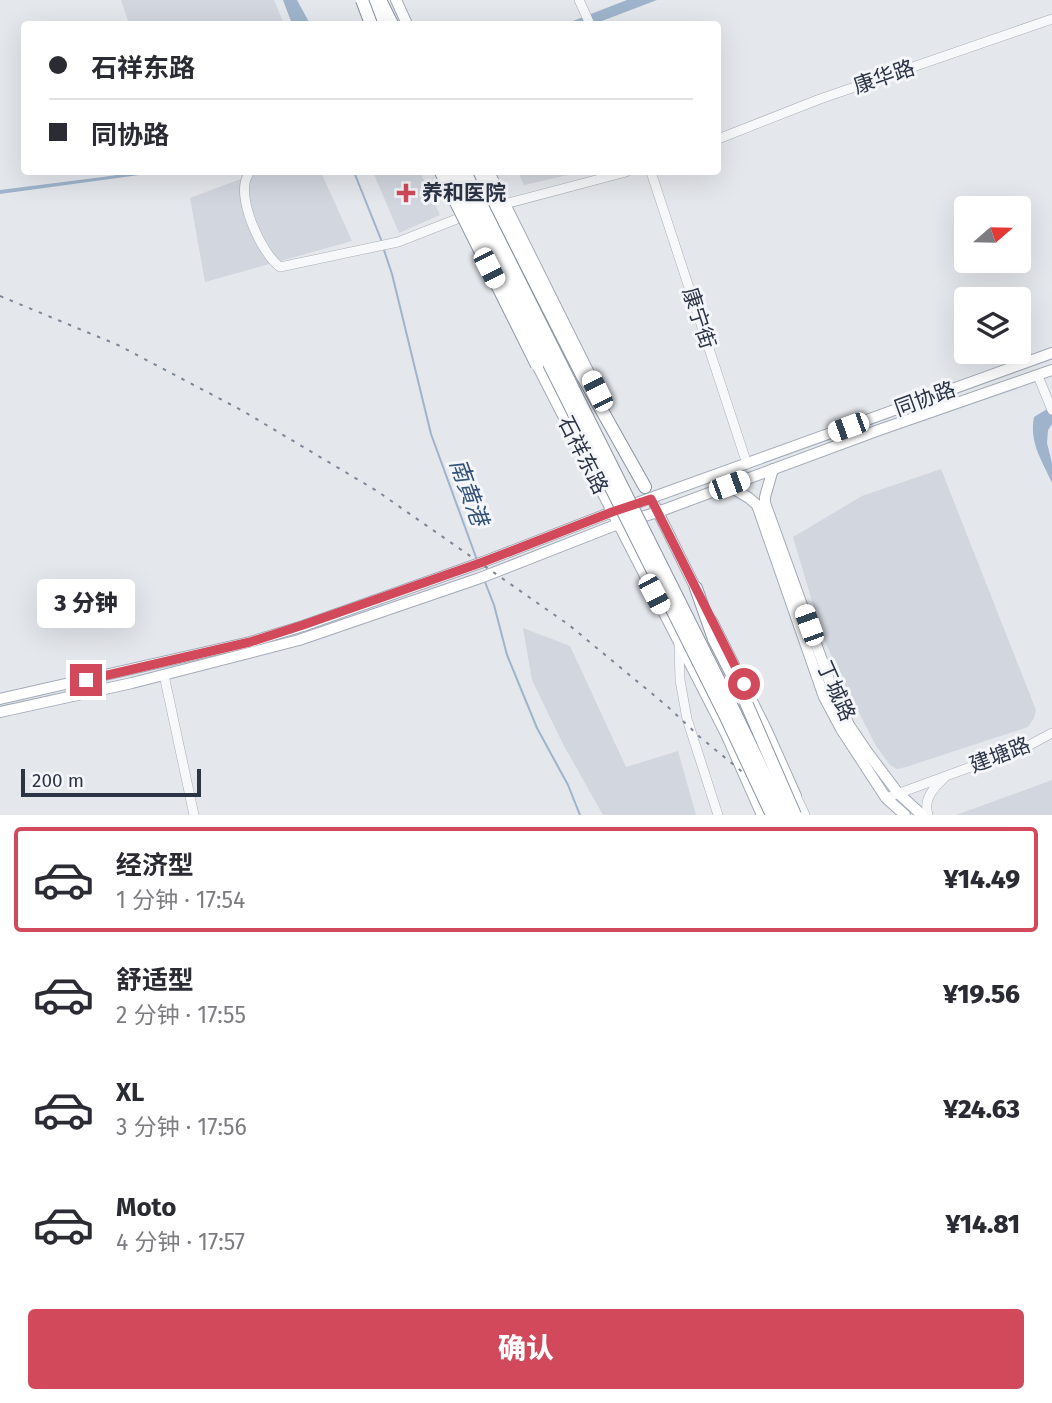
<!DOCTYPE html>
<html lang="zh">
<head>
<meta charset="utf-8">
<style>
	:root { --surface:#fff; --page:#f7f7f7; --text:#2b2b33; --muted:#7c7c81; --line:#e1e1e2; --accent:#d1495b }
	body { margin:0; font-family:"Fira Sans","Noto Sans SC",sans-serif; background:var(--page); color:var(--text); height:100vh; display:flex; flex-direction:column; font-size:26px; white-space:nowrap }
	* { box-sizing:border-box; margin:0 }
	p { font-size:23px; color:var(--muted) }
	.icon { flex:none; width:38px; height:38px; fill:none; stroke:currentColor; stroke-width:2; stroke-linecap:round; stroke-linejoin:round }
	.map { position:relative; height:815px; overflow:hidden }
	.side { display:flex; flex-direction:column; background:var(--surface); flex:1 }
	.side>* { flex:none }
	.guide { position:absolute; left:21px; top:21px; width:700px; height:154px; border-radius:7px; box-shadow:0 7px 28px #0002; display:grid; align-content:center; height:154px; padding:0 28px; background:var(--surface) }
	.needle { width:46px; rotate:70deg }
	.buttons { position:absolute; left:954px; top:196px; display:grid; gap:14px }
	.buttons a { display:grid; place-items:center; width:77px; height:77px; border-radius:7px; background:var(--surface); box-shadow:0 7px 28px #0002; font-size:35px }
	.scale { position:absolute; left:21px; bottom:18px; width:180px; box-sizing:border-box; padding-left:7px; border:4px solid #2b3445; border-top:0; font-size:19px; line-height:24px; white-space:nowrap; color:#2b3445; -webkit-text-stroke:5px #f4f6f9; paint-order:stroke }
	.end { position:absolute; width:32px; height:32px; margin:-16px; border:9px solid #d1495b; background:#fff; box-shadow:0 0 0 4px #fff }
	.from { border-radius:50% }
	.bubble { position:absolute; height:49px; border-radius:7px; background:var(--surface); box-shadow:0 7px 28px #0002; font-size:23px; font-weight:800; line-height:49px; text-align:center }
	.car { position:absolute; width:21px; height:42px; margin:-21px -10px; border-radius:9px; box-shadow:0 0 5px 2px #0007; background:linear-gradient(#fff 24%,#345 0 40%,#fff 0 76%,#345 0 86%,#fff 0) }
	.guide b { display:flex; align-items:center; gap:24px; height:66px; font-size:26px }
	.guide b+b { border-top:2px solid var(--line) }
	.guide i { width:18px; height:18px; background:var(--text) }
	ul { padding:12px 0 0; list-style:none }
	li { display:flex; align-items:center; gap:21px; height:105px; margin:0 14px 10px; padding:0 14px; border:4px solid transparent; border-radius:7px }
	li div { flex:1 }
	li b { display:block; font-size:26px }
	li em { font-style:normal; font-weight:800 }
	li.active { border-color:var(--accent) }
	li>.icon { width:63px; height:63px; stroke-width:1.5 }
	.action { display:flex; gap:14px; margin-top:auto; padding:14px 28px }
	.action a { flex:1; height:80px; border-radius:7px; background:var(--accent); color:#fff; font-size:28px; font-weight:800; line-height:80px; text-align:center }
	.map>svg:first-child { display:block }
	.built { fill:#d2d6de }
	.water { fill:#9fb4cc }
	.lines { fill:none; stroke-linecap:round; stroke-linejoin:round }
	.stream { stroke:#9fb4cc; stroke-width:2 }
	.minor-casing { stroke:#a9aeb7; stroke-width:10 }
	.major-casing { stroke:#a3abb8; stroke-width:12 }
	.highway-casing { stroke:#8b94a3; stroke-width:14 }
	.minor { stroke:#f7f8fa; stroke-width:9 }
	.major { stroke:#fff; stroke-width:10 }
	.highway { stroke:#fff; stroke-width:12 }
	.rail { stroke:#7d8696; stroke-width:2; stroke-dasharray:3.5 7; stroke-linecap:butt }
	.highway-bridge-casing { stroke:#8b94a3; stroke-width:14; stroke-linecap:butt }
	.highway-bridge { stroke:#fff; stroke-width:12 }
	.route { stroke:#d1495b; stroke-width:9 }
	.poi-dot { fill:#d1495b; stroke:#f4f6f9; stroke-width:2.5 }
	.labels { text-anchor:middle; stroke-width:6; stroke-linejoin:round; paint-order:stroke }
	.street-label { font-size:21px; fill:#2b3445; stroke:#f4f6f9 }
	.poi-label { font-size:21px; font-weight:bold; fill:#2b3445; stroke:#f4f6f9; text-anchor:start }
	.water-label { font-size:23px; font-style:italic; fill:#34527a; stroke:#f4f6f9 }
</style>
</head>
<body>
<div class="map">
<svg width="1052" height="815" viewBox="0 0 1052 815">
	<rect width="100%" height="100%" fill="#e4e7ec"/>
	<g class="built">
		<path d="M113,0H274L284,24H129L121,0Z"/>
		<path d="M259,172H321L352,241L205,282L190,198Z"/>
		<path d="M373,172H420L440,215L399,233Z"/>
		<path d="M518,172H581L524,185Z"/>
		<path d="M941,469L1036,710L1034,718L1028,727L906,767L897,769L890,765L876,746L845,685L822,635L793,537L862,496Z"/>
		<path d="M523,628L570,646L626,767L678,751L696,815H603L563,744L532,680Z"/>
		<path d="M1052,780V815H956Z"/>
	</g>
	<g class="water">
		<path d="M283,0H297L310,24H292Z"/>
		<path d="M627,0H657L594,24H565Z"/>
		<path d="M137,172H161L0,194V190L103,177Z"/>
		<path d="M1052,406V424L1048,430L1047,443L1052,463V483C1042,460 1029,443 1034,417Z"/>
	</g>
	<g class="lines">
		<g class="stream">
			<path d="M354,172L382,242"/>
			<path d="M383,247L392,274L431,434L477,560"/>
			<path d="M485,582L494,605L507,655L537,728L568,785L580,815"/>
		</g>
		<g class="minor-casing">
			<g id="minor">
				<path d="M579,0L590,24"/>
				<path d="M718,139L820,99L1052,19"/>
				<path d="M651,172L747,464"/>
				<path d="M248,175C235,196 261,253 280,267L398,242L462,217"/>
				<path d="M505,204L626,172"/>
				<path d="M1038,376L1052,410"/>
				<path d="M679,643L680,680L687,719L718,815"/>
				<path d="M164,675L194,815"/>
				<path d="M792,797L796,796L805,815"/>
				<path d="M886,798L1028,746L1052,733"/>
				<path d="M928,815C923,799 933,789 944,778"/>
			</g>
		</g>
		<g class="major-casing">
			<g id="major">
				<path d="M396,0L407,24"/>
				<path d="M489,172L601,397"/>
				<path d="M534,359L726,734L762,815"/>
				<path d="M773,469L765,497V503L832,688L849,725L868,753L898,793L922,815"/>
				<path d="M729,486L749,498L757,505L824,697L841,729L886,798L905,815"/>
				<path d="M655,506L699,595"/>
				<path d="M712,621L767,731L796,796"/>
				<path d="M0,699L250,642L303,626L483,562L612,512L1052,353"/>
				<path d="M0,712L132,683L299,640L480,578L618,524L658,512L879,430L1052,370"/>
			</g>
		</g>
		<g class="highway-casing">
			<g id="highway">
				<path d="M367,0L379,24"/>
				<path d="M380,0L392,24"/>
				<path d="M479,172L582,375L645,487"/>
				<path d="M696,588L714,639"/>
			</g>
		</g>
		<use href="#minor" class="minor"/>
		<use href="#major" class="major"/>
		<use href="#highway" class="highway"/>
		<path class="rail" d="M0,296L118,345L243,411L377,491L569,625L667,706L701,738L795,815"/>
		<g class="highway-bridge-casing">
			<g id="highway-bridge">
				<path d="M362,0L371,24"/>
				<path d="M441,172L537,365"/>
				<path d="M453,172L725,715L772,815"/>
				<path d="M465,172L734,711L784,815"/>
				<path d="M714,639L744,698L795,815"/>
			</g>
		</g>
		<use href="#highway-bridge" class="highway-bridge"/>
	</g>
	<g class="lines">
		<path class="route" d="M86,680L250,642L303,625L483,562L612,512L651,499L744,684"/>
	</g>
	<path class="poi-dot" d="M402.5 182.5h7v7h7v7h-7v7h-7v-7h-7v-7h7z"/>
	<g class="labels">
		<g class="street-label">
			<text transform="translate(884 77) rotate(-19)" y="7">康华路</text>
			<text transform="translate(699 318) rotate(72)" y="7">康宁街</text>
			<text transform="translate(925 399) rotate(-20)" y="7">同协路</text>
			<text transform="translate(583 455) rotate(63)" y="7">石祥东路</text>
			<text transform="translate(836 691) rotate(66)" y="7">丁城路</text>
			<text transform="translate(1000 755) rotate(-21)" y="7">建塘路</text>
		</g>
		<g class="poi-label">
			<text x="422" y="200">养和医院</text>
		</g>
		<g class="water-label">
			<text transform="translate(469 492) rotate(70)" y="8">南黄港</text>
		</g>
	</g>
</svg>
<div class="buttons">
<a><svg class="needle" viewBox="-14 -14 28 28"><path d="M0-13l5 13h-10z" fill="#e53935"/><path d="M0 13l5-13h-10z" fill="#7c7c81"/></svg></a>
<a><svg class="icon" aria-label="layers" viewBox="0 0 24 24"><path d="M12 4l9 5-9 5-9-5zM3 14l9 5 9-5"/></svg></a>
</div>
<div class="scale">200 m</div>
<i class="end from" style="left:744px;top:684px"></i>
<i class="end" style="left:86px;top:680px"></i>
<div class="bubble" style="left:37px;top:579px;width:98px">3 分钟</div>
<i class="car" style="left:489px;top:268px;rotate:153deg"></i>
<i class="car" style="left:597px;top:391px;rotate:334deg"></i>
<i class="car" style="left:848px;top:427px;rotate:250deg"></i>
<i class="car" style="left:729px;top:485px;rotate:70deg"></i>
<i class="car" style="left:654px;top:594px;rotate:152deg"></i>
<i class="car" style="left:809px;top:625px;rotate:340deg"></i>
<div class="guide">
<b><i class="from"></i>石祥东路</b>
<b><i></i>同协路</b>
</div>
</div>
<section class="side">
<ul>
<li class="active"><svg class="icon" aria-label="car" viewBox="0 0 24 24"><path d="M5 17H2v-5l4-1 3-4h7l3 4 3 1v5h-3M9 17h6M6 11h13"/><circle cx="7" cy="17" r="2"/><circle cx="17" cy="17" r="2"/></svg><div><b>经济型</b><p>1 分钟 · 17:54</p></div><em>¥14.49</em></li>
<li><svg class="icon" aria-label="car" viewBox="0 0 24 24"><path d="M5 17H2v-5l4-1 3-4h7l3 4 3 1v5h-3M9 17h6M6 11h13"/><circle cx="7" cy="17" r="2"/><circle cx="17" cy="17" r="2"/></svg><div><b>舒适型</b><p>2 分钟 · 17:55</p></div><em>¥19.56</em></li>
<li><svg class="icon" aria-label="car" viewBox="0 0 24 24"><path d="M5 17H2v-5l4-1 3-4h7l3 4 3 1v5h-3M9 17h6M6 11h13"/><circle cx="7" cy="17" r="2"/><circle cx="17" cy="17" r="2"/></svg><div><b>XL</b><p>3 分钟 · 17:56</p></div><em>¥24.63</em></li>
<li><svg class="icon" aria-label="car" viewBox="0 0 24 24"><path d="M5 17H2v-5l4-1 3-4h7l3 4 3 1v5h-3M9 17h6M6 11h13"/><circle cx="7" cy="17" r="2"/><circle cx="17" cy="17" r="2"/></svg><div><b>Moto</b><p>4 分钟 · 17:57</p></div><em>¥14.81</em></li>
</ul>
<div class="action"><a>确认</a></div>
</section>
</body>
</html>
